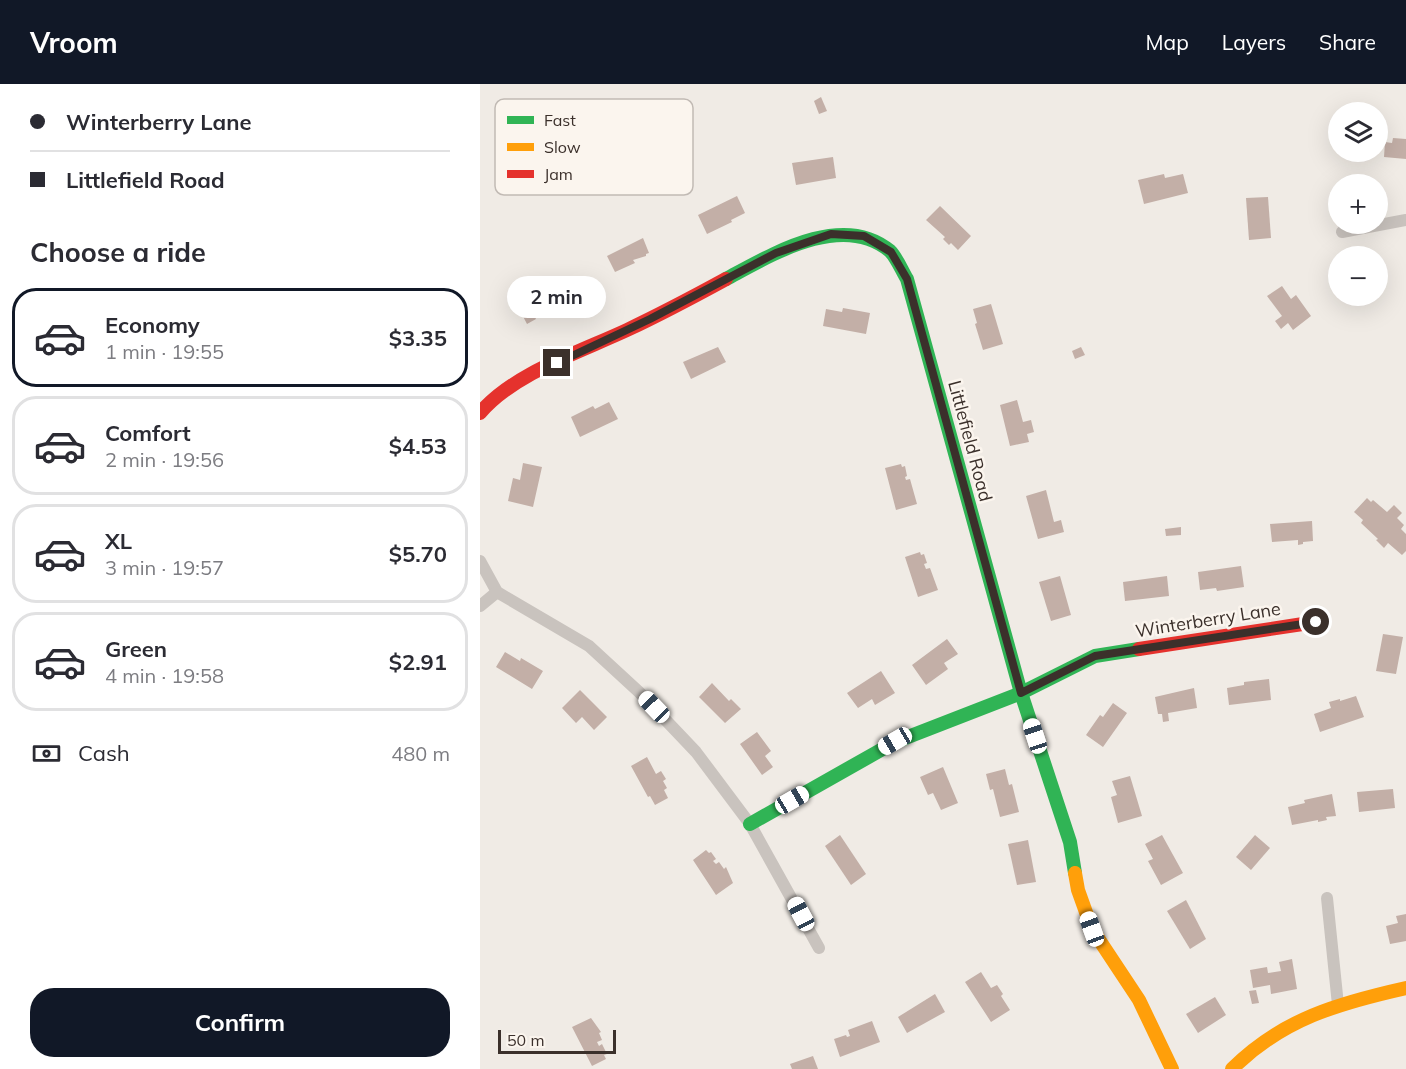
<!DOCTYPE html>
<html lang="en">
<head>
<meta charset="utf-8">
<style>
	:root { --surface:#fff; --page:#f7f7f7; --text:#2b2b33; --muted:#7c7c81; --line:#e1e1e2; --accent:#111827 }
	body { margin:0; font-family:Mulish,sans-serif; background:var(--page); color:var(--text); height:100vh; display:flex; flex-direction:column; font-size:22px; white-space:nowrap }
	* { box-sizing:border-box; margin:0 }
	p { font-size:20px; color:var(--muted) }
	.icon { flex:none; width:33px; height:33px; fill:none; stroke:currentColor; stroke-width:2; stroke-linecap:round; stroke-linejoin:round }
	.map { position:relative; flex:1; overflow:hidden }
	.details { display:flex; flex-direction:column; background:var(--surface); width:480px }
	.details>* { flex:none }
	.top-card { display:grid; align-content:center; height:132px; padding:0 30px; background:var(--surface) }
	.buttons { position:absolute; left:848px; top:18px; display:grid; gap:12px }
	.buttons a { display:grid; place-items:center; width:60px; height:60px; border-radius:50%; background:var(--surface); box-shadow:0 6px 24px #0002; font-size:30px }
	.scale { position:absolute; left:18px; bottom:15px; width:118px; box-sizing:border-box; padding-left:6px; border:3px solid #3b302b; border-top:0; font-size:16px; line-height:21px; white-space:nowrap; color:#3b302b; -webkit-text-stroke:4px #fbf5ee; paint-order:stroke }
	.end { position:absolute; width:27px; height:27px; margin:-14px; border:8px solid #3b302b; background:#fff; box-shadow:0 0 0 3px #fff }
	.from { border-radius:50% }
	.bubble { position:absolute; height:42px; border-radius:21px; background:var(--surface); box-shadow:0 6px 24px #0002; font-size:20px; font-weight:700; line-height:42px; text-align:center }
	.car { position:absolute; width:18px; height:36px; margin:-18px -9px; border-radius:8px; box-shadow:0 0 4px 2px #0007; background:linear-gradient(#fff 24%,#345 0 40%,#fff 0 76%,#345 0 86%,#fff 0) }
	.top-card b { display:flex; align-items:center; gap:21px; height:57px; font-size:22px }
	.top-card b+b { border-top:2px solid var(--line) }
	.top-card i { width:15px; height:15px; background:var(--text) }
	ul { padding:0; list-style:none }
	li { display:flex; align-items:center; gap:18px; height:99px; margin:0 12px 9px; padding:0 18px; border:3px solid var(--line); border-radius:24px }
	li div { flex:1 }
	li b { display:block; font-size:22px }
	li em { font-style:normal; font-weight:700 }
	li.current { border-color:var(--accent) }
	li>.icon { width:54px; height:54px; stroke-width:1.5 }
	h2 { padding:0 30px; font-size:27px; line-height:72px }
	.pay { display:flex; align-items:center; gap:15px; height:66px; padding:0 30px; font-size:22px }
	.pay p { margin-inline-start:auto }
	.primary-button { display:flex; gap:12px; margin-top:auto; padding:12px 30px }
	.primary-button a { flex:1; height:69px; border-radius:24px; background:var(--accent); color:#fff; font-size:24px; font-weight:700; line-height:69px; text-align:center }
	header { display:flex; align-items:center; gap:36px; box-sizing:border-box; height:84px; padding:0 30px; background:var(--accent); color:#fff }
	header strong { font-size:28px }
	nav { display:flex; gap:33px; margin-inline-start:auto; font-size:21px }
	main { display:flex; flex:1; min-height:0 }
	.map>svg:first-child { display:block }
	.building { fill:#c3afa7 }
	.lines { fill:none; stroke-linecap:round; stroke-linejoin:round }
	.street { stroke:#c9c3be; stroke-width:12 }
	.fast { stroke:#30b455; stroke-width:14 }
	.slow { stroke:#ff9f0a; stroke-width:14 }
	.jam { stroke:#e5322d; stroke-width:14 }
	.route { stroke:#3b302b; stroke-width:8 }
	.labels { text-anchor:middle; stroke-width:5; stroke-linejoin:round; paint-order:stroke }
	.street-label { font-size:18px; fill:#3b302b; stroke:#fbf5ee }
	.key { fill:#fbf5ee; stroke:#c1bab4; stroke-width:1.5 }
	.key-label { font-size:16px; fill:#3b302b }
</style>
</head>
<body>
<header>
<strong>Vroom</strong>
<nav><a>Map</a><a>Layers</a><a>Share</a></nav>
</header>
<main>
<section class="details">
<div class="top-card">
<b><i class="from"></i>Winterberry Lane</b>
<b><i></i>Littlefield Road</b>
</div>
<h2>Choose a ride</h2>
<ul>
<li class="current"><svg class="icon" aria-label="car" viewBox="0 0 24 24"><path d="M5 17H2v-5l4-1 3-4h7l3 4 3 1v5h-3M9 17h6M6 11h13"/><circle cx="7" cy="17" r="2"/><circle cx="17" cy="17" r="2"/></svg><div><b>Economy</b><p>1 min · 19:55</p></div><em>$3.35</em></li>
<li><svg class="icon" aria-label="car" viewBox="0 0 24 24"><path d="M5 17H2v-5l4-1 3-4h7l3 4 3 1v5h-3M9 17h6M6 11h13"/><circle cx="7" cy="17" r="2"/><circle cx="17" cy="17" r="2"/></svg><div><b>Comfort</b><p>2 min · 19:56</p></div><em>$4.53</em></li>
<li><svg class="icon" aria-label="car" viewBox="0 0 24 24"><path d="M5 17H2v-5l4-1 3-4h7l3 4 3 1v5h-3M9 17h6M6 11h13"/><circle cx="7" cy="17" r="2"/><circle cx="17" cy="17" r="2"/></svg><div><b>XL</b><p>3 min · 19:57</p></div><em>$5.70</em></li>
<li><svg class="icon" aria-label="car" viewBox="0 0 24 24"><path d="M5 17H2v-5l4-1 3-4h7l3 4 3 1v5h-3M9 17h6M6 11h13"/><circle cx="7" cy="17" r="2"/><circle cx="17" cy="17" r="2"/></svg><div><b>Green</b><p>4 min · 19:58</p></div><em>$2.91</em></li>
</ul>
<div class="pay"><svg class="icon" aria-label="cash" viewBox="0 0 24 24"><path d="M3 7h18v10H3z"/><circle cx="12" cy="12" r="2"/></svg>Cash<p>480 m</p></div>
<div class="primary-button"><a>Confirm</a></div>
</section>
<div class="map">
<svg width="926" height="985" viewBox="0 0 926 985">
	<rect width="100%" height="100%" fill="#f0ebe5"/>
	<g class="building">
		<path d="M341,13L347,27L339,30L334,17Z"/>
		<path d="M913,54L926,55V75L904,73L905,58L912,59Z"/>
		<path d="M353,73L356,94L316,101L312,79Z"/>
		<path d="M684,90L685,94L703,90L708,109L664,120L658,96Z"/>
		<path d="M257,112L265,129L251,136L252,138L227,150L218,131Z"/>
		<path d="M788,113L791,154L769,156L766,114Z"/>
		<path d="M460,122L491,152L478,166L471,159L469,161L463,155L465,153L446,136Z"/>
		<path d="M163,154L169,169L166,170V172L153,176L155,179L135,188L127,172Z"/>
		<path d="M76,196L84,214L70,221L72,226L62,231L61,228L54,231L56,235L47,240L35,217Z"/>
		<path d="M802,202L811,215L816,211L831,232L813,246L808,239L801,245L795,237L802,232L787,212Z"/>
		<path d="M511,220L523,260L503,266L495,240L497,239L493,225Z"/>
		<path d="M363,224L390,229L386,250L343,242L346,225L362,228Z"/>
		<path d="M238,263L246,278L211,295L203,278Z"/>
		<path d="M601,263L605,271L595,275L592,267Z"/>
		<path d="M537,316L543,338L551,336L554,348L547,350L549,358L530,362L520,321Z"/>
		<path d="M129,318L138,335L100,353L91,333L113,322L115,325Z"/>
		<path d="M43,379L62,383L53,423L28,417L33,394L40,396Z"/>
		<path d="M421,380L422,383L425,382L427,392L425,393L426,396L430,395L437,420L416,426L405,384Z"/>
		<path d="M566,406L574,438L581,436L584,448L558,455L546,412Z"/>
		<path d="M887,414L891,418L893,416L907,428L914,421L922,429L917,434L924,441L921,445L926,450V467L922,471L908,459L904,464L896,456L898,455L881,439L883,436L874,428Z"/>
		<path d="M832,437L833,457L823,458V460L818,461V456L792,458L790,440Z"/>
		<path d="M701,443V451L686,452L685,445Z"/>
		<path d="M440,468L441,471L444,470L447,479L444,480L446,485L450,484L458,506L438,513L425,473Z"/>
		<path d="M761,482L764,503L737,507L736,504L720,506L718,488Z"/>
		<path d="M580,492L591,531L571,537L559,498Z"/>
		<path d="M687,492L689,512L645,517L643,498Z"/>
		<path d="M903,550L923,553L916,590L896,587Z"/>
		<path d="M467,555L478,570L464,579L468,585L446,601L432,581Z"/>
		<path d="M25,568L40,577L41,574L63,587L52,605L16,583Z"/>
		<path d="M401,587L415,609L395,621L392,615L378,624L367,609Z"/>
		<path d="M789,595L791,616L749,621L747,604L764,601V598Z"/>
		<path d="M232,599L249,617L251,615L261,625L245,639L219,613Z"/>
		<path d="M714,604L717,624L688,629L689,637L683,638L682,630H678L675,613Z"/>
		<path d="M100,606L127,633L114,646L102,633L96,639L82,624Z"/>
		<path d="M876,612L884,633L840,648L834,630L851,624L849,618L860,615V617Z"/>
		<path d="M633,619L647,629L623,663L606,651L620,631L623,633Z"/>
		<path d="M277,648L291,667L285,672L293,683L282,691L260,660Z"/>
		<path d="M167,673L176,690L181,687L186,695L183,697L187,704L184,706L188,714L175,721L170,712L168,713L151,682Z"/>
		<path d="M463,683L478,719L461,726L453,709L448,711L440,693Z"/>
		<path d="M525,685L529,701L532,700L539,728L520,733L513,705L510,706L506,690Z"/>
		<path d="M650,692L662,732L638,739L631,713L637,711L632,697Z"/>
		<path d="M913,705L915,724L879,728L877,708Z"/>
		<path d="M852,710L856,732L846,733L847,736L838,738V736L812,741L808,723L825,719L824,716Z"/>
		<path d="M360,751L386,790L371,801L345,762Z"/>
		<path d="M682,751L703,789L681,801L668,777L673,775L665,760Z"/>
		<path d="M775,751L790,764L771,786L756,773Z"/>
		<path d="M548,756L556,798L537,801L528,760Z"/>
		<path d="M226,766L229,769L231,768L236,775L233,777L236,780L239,778L244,785L246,783L253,799L236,811L213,776Z"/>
		<path d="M706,816L726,855L710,865L687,827Z"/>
		<path d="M926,830V857L910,860L906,842L918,839L916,832Z"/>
		<path d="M812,875L817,905L791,910L790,901L773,904L770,886L787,883L788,889L801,887L799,878Z"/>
		<path d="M501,888L511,904L517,901L523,910L521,912L530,926L511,938L485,898Z"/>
		<path d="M776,906L779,919L772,920L769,907Z"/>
		<path d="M455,910L465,928L427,949L418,933Z"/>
		<path d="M735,913L746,931L718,949L706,930Z"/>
		<path d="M111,934L121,948L119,949L122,956L117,958L119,962L122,960L127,970L124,971L126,975L112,982L92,943Z"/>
		<path d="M392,937L400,958L360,973L354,955L366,951L367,953L370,952L368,946Z"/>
		<path d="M333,972L338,985H312L310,980Z"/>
	</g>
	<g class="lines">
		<g class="street">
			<path d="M862,148L926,136"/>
			<path d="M0,477L17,508L109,562L159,608L216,668L270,740L339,864"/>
			<path d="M0,522L17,508"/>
			<path d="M847,814L858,921"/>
		</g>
		<g class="fast">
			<path d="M246,195C291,171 362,127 410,167C417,174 422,187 427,195L541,609L590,758L595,789"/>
			<path d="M270,740L415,658L541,609L615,572L659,565"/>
		</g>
		<g class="slow">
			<path d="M595,789L598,806L612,845L659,916L692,985"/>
			<path d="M752,985C802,935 859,919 926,904"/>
		</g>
		<g class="jam">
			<path d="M0,329C34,289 100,268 147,246C181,230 213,213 246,195"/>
			<path d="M659,565L836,538"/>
		</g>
	</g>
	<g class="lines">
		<path class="route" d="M77,279L170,235L296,169L351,150L384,152L411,168L427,195L541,609L615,572L836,538"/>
	</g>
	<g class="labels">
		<g class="street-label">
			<text transform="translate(490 357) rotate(75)" y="6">Littlefield Road</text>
			<text transform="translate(728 536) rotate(-9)" y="6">Winterberry Lane</text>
		</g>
	</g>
	<rect x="15" y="15" width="198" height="96" rx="9" class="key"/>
	<rect x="27" y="32" width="27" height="8" fill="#30b455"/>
	<rect x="27" y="59" width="27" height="8" fill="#ff9f0a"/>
	<rect x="27" y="86" width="27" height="8" fill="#e5322d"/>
	<g class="key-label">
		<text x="64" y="42">Fast</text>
		<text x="64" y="69">Slow</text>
		<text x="64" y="96">Jam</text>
	</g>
</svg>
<div class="buttons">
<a><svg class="icon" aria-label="layers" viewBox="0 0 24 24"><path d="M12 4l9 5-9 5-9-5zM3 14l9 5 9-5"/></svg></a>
<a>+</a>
<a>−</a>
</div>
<div class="scale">50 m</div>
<i class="end from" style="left:836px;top:538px"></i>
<i class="end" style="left:77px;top:279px"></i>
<div class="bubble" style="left:27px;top:192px;width:99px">2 min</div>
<i class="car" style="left:174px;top:623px;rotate:316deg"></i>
<i class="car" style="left:555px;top:652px;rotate:342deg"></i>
<i class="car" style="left:415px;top:657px;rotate:240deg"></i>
<i class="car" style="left:312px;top:716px;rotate:60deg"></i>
<i class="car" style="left:321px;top:830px;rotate:332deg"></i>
<i class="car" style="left:612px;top:845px;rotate:340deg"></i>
</div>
</main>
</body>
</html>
